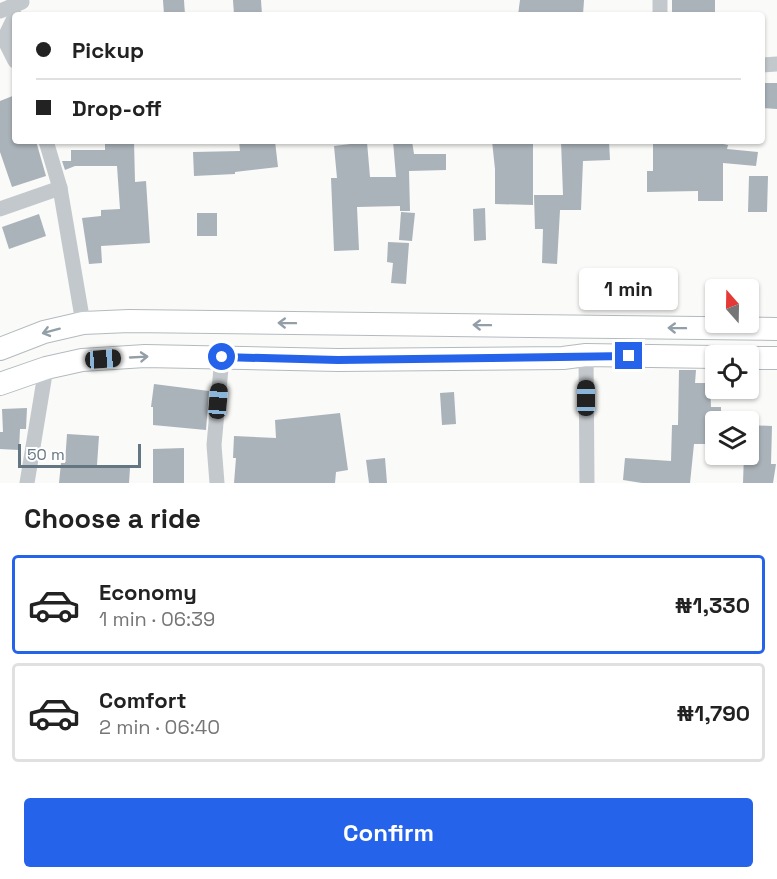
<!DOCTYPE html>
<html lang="en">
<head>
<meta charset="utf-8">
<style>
	:root { --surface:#fff; --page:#f2f2f2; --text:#222; --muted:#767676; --line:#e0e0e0; --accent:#2563eb }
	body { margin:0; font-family:"Space Grotesk",sans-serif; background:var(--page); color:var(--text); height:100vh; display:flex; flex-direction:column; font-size:22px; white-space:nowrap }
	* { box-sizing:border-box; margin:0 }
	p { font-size:20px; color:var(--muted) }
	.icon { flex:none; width:33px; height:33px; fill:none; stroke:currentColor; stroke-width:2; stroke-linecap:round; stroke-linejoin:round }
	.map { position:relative; height:483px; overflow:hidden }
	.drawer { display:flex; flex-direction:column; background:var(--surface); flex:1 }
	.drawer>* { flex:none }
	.banner { position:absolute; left:12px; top:12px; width:753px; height:132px; border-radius:6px; box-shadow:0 2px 4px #0004; display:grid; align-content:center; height:132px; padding:0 24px; background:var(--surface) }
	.needle { width:39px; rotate:340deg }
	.controls { position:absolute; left:705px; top:279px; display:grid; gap:12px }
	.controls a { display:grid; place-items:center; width:54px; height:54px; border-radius:6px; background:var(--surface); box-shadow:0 2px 4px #0004; font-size:30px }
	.scale { position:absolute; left:18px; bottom:15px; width:123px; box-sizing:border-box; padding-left:6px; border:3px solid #657683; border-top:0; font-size:16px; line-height:21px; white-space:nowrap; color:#657683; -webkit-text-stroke:4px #fff; paint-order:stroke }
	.end { position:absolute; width:27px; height:27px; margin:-14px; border:8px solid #2563eb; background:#fff; box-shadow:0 0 0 3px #fff }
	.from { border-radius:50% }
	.bubble { position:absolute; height:42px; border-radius:6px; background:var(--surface); box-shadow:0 2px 4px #0004; font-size:20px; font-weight:800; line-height:42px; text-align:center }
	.car { position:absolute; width:18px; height:36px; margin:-18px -9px; border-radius:8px; box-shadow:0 0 4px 2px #0007; background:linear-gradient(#222 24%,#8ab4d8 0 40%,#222 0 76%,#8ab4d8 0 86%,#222 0) }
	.banner b { display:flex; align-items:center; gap:21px; height:57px; font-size:22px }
	.banner b+b { border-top:2px solid var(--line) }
	.banner i { width:15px; height:15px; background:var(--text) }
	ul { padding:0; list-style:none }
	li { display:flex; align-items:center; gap:18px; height:99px; margin:0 12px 9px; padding:0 12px; border:3px solid var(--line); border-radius:6px }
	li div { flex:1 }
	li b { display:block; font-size:22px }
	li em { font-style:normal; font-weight:800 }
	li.selected { border-color:var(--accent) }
	li>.icon { width:54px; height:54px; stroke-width:1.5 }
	h2 { padding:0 24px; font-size:27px; line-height:72px }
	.primary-button { display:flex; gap:12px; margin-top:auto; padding:12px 24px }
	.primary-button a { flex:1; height:69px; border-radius:6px; background:var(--accent); color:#fff; font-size:24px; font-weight:800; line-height:69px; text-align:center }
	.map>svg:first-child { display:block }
	.building { fill:#aab3b9 }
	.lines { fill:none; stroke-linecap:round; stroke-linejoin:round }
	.secondary-casing { stroke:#b3babf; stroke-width:24 }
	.street { stroke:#c3c8cc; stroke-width:15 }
	.secondary { stroke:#fff; stroke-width:22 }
	.oneway { stroke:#939fa8 }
	.route { stroke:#2563eb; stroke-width:8 }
</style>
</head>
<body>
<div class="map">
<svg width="777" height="483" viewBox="0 0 777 483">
	<rect width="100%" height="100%" fill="#fafaf8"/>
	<g class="building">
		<path d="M163,0H184L185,15H164Z"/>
		<path d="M233,0H261L262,15H234Z"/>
		<path d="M520,0H584L583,15H518Z"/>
		<rect x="672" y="0" width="43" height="15"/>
		<path d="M763,83H777V109L762,108Z"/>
		<path d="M15,95V141H36L46,176L12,187L0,152V101Z"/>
		<path d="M105,141H134L135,182L146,181L150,243L101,246L102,263L89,264L82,218L101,216V210L120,209L117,166H75L65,170L62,161H71V150H105Z"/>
		<path d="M239,141H275L278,167L235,172V174L194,176L193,152L240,151Z"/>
		<path d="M393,141H412L414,154H446V170L409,171L410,211H400V206L357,207L359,250L334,251L331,178H337L334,146L367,142L370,177H396Z"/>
		<path d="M492,141H533V205L495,204V169Z"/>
		<path d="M561,141H609L610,160L583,161L581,210H560L557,264L542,263L543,229H535L534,195H563Z"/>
		<path d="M653,141H709L728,145L727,149L758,152L756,166L723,163V201H698V191L647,192V171H653Z"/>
		<path d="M749,176H768L767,212H748Z"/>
		<path d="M485,208L486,240L474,241L473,209Z"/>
		<path d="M401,212L415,213L412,241L399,240Z"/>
		<rect x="197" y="213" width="20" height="23"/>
		<path d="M39,214L46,236L9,249L2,227Z"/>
		<path d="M388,242L409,243L406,284L391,283L393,263L387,262Z"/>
		<path d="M679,370H696L695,383H710L711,407H721V422H716V444H694L690,483H642L623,480L625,458L671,461L672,425H678Z"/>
		<path d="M154,384L209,391L206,430L153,425V407H151Z"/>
		<path d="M454,392L456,424L442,425L440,393Z"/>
		<path d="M27,408L26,429H20L19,450L0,449V432H3L2,409Z"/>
		<path d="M340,413L348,470L336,472L335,483H234L236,458H233L234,436L276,438L275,420Z"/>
		<path d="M748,425L772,426L771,464H776L773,483H743L744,454H748Z"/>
		<path d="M67,434L99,436L97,465L130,468L129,483H59L61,463H65Z"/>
		<path d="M184,448V483H153V449Z"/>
		<path d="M385,458L387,483H369L366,460Z"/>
	</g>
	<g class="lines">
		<g class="secondary-casing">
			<g id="secondary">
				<path d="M0,349L44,332L83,323L129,321L777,329"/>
				<path d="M748,358H777"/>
				<path d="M0,384L46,368L82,360L145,356L338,360L563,358L586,355L716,357"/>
			</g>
		</g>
		<g class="street">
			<path d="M0,11L22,2"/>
			<path d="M660,15V0"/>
			<path d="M15,16L4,39L15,61"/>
			<path d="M762,65L777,64"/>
			<path d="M46,141L60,188L83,323"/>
			<path d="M0,209L60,188"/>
			<path d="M586,355L587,483"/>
			<path d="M27,483L46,368"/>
			<path d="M217,483L214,445L222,357"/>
		</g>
		<use href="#secondary" class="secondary"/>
	</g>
	<defs><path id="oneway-shaft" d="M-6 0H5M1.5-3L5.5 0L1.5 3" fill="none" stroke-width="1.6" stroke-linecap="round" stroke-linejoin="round" transform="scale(1.5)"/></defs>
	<g class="oneway">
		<use href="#oneway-shaft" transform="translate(287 323) rotate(-179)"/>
		<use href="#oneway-shaft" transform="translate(482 325) rotate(-179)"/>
		<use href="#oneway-shaft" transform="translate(677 328) rotate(-179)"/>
		<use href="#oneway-shaft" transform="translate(51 331) rotate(165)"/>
		<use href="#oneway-shaft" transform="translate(139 357) rotate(-3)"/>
	</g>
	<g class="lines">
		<path class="route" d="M222,357L338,360L629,356"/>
	</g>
</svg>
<div class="controls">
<a><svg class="needle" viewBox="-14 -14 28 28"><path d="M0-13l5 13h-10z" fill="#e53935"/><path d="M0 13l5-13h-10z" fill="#767676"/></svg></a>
<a><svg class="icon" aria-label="locate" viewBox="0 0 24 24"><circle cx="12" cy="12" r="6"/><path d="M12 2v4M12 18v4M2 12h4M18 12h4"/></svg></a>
<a><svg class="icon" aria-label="layers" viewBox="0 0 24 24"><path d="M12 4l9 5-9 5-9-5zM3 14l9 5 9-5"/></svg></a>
</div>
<div class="scale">50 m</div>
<i class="end from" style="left:222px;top:357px"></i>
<i class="end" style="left:629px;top:356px"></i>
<div class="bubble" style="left:579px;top:268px;width:99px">1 min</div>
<i class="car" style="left:103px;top:359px;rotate:86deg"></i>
<i class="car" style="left:586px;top:398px;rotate:0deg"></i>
<i class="car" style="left:218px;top:401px;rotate:5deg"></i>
<div class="banner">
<b><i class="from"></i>Pickup</b>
<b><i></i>Drop-off</b>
</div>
</div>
<section class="drawer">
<h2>Choose a ride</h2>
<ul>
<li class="selected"><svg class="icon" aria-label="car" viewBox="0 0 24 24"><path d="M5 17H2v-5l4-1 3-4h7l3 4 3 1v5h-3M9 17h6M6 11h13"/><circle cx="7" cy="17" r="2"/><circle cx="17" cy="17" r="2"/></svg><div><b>Economy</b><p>1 min · 06:39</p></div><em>₦1,330</em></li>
<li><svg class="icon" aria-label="car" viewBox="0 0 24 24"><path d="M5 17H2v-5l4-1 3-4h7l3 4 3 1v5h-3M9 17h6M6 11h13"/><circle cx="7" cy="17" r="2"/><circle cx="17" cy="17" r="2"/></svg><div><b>Comfort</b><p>2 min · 06:40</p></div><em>₦1,790</em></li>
</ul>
<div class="primary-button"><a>Confirm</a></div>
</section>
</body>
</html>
